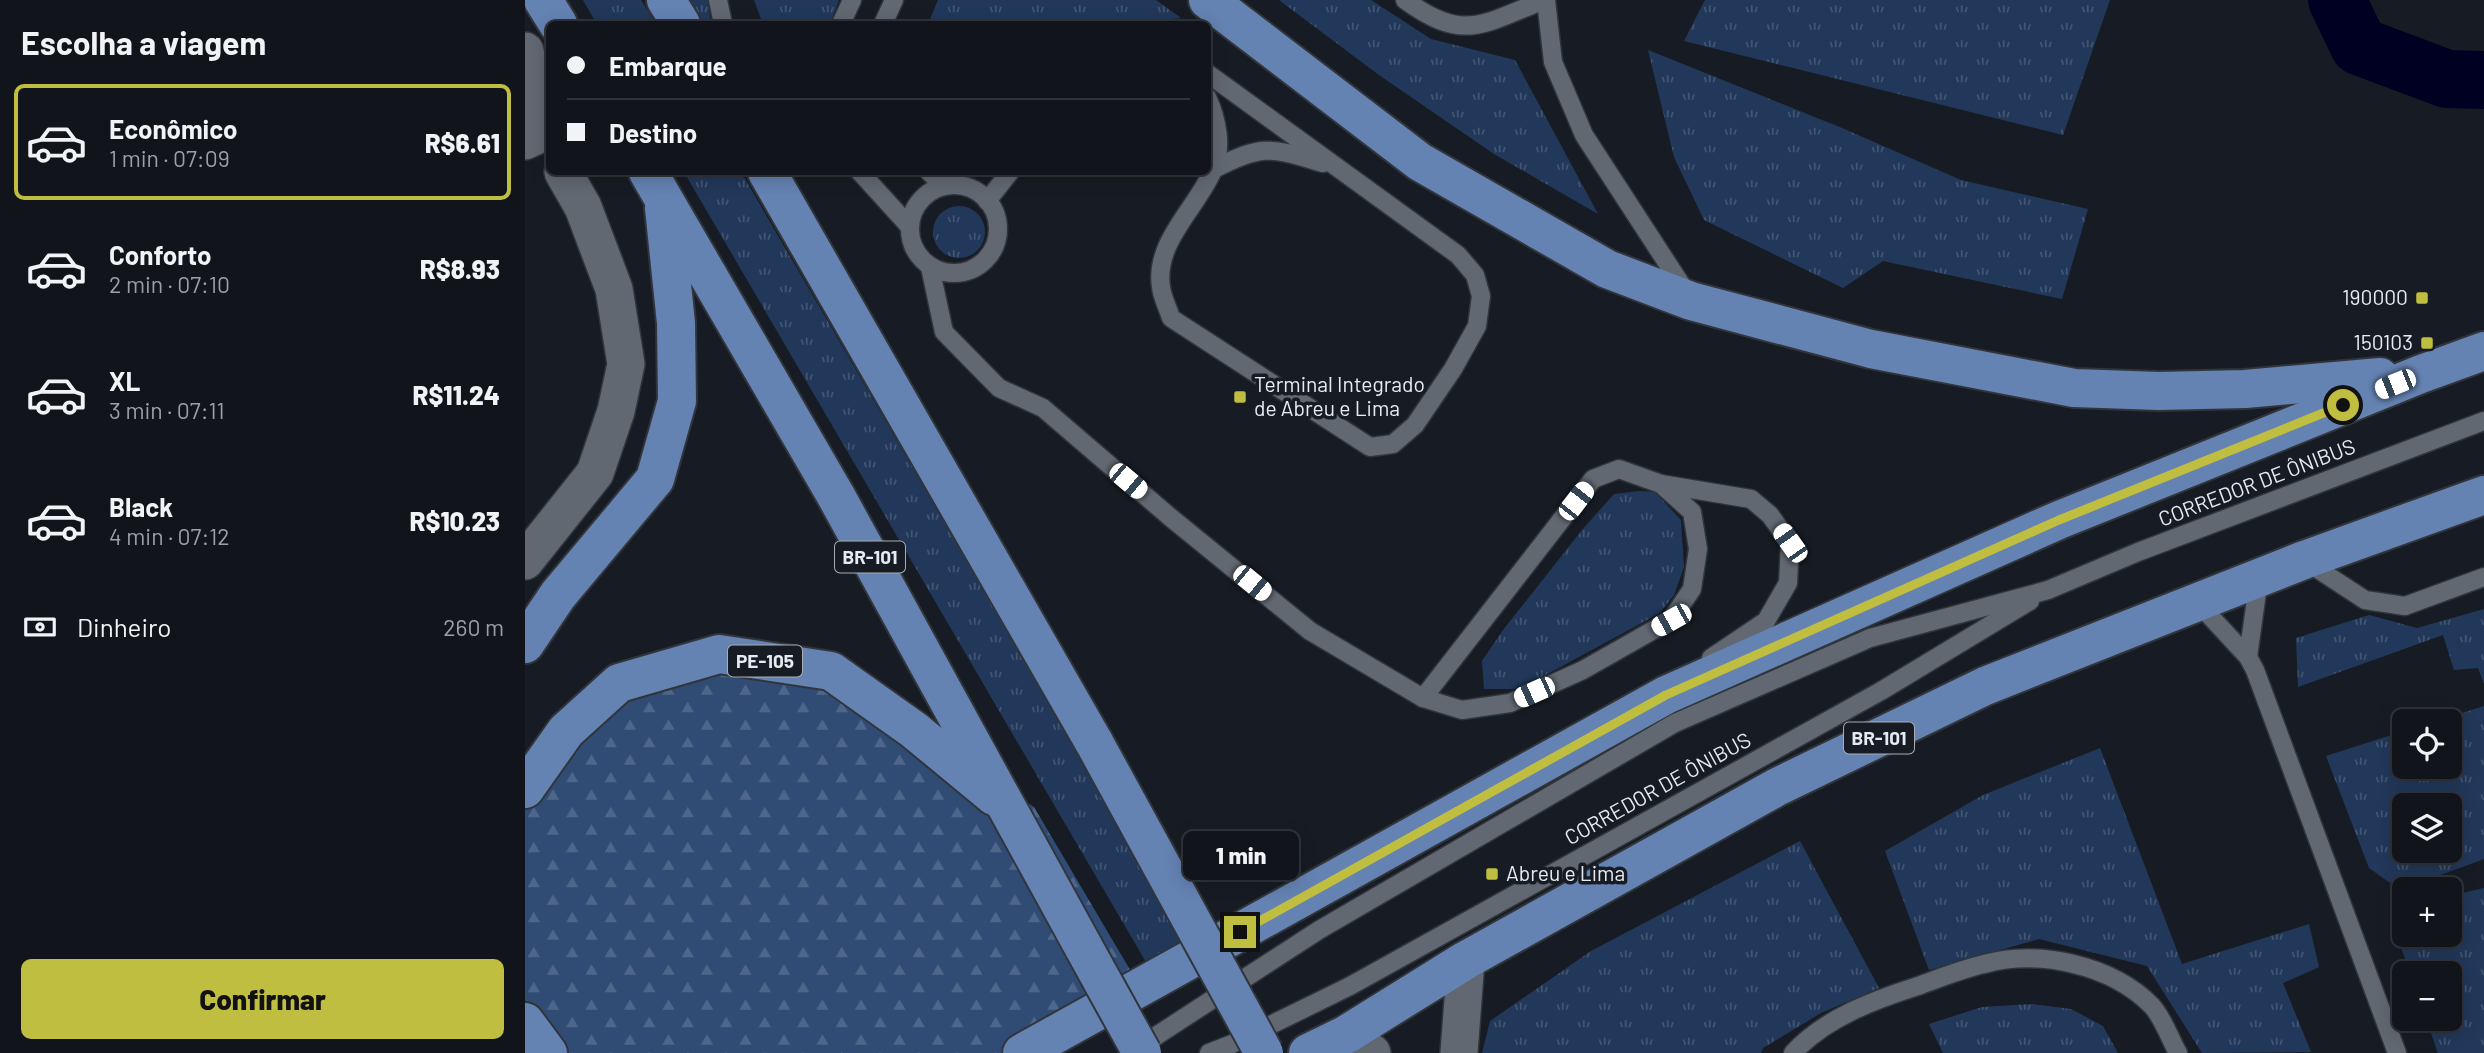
<!DOCTYPE html>
<html lang="pt">
<head>
<meta charset="utf-8">
<style>
	:root { --surface:#11151b; --page:#1a1e24; --text:#f1f3f6; --muted:#9c9fa3; --line:#30343a; --accent:#c0be40 }
	body { margin:0; font-family:Barlow,sans-serif; background:var(--page); color:var(--text); height:100vh; display:flex; flex-direction:column; font-size:26px; white-space:nowrap }
	* { box-sizing:border-box; margin:0 }
	p { font-size:23px; color:var(--muted) }
	.icon { flex:none; width:38px; height:38px; fill:none; stroke:currentColor; stroke-width:2; stroke-linecap:round; stroke-linejoin:round }
	.map { position:relative; flex:1; overflow:hidden }
	.sheet { display:flex; flex-direction:column; background:var(--surface); width:525px }
	.sheet>* { flex:none }
	.hud { position:absolute; left:21px; top:21px; width:665px; height:154px; border-radius:10px; box-shadow:0 4px 18px #0003,0 0 0 2px var(--line); display:grid; align-content:center; height:154px; padding:0 21px; background:var(--surface) }
	.fabs { position:absolute; left:1867px; top:709px; display:grid; gap:14px }
	.fabs a { display:grid; place-items:center; width:70px; height:70px; border-radius:10px; background:var(--surface); box-shadow:0 4px 18px #0003,0 0 0 2px var(--line); font-size:35px }
	.end { position:absolute; width:32px; height:32px; margin:-16px; border:9px solid #c0be40; background:#111; box-shadow:0 0 0 4px #111 }
	.from { border-radius:50% }
	.bubble { position:absolute; height:49px; border-radius:10px; background:var(--surface); box-shadow:0 4px 18px #0003,0 0 0 2px var(--line); font-size:23px; font-weight:800; line-height:49px; text-align:center }
	.car { position:absolute; width:21px; height:42px; margin:-21px -10px; border-radius:9px; box-shadow:0 0 5px 2px #0007; background:linear-gradient(#fff 24%,#345 0 40%,#fff 0 76%,#345 0 86%,#fff 0) }
	.hud b { display:flex; align-items:center; gap:24px; height:66px; font-size:26px }
	.hud b+b { border-top:2px solid var(--line) }
	.hud i { width:18px; height:18px; background:var(--text) }
	ul { padding:0; list-style:none }
	li { display:flex; align-items:center; gap:21px; height:116px; margin:0 14px 10px; padding:0 7px; border:4px solid transparent; border-radius:10px }
	li div { flex:1 }
	li b { display:block; font-size:26px }
	li em { font-style:normal; font-weight:800 }
	li.current { border-color:var(--accent) }
	li>.icon { width:63px; height:63px; stroke-width:1.5 }
	h2 { padding:0 21px; font-size:32px; line-height:84px }
	.pay { display:flex; align-items:center; gap:18px; height:77px; padding:0 21px; font-size:26px }
	.pay p { margin-inline-start:auto }
	.action { display:flex; gap:14px; margin-top:auto; padding:14px 21px }
	.action a { flex:1; height:80px; border-radius:10px; background:var(--accent); color:#111; font-size:28px; font-weight:800; line-height:80px; text-align:center }
	main { display:flex; flex:1; min-height:0 }
	.map>svg:first-child { display:block }
	.grass { fill:url(#grass-tufts); fill-rule:evenodd }
	.forest { fill:url(#forest-firs) }
	.lines { fill:none; stroke-linecap:round; stroke-linejoin:round }
	.river { stroke:#000122; stroke-width:58 }
	.service-casing { stroke:#31353b; stroke-width:21 }
	.minor-casing { stroke:#31353b; stroke-width:40 }
	.trunk-casing { stroke:#31353b; stroke-width:42 }
	.service { stroke:#616871; stroke-width:18 }
	.minor { stroke:#616871; stroke-width:37 }
	.trunk { stroke:#6482b2; stroke-width:38 }
	.trunk-bridge-casing { stroke:#31353b; stroke-width:42; stroke-linecap:butt }
	.trunk-bridge { stroke:#6482b2; stroke-width:38 }
	.route { stroke:#c0be40; stroke-width:9 }
	.poi-dot { fill:#c0be40; stroke:#171c24; stroke-width:2.5 }
	.labels { text-anchor:middle; stroke-width:7; stroke-linejoin:round; paint-order:stroke }
	.shield { fill:#171c24; stroke:#a9adb4; stroke-width:2 }
	.shield-label { font-size:19px; font-weight:bold; fill:#e7ebf1 }
	.poi-label { font-size:21px; fill:#e7ebf1; stroke:#171c24; text-anchor:end }
	.street-label { font-size:21px; fill:#e7ebf1; stroke:#171c24 }
</style>
</head>
<body>
<main>
<section class="sheet">
<h2>Escolha a viagem</h2>
<ul>
<li class="current"><svg class="icon" aria-label="car" viewBox="0 0 24 24"><path d="M5 17H2v-5l4-1 3-4h7l3 4 3 1v5h-3M9 17h6M6 11h13"/><circle cx="7" cy="17" r="2"/><circle cx="17" cy="17" r="2"/></svg><div><b>Econômico</b><p>1 min · 07:09</p></div><em>R$6.61</em></li>
<li><svg class="icon" aria-label="car" viewBox="0 0 24 24"><path d="M5 17H2v-5l4-1 3-4h7l3 4 3 1v5h-3M9 17h6M6 11h13"/><circle cx="7" cy="17" r="2"/><circle cx="17" cy="17" r="2"/></svg><div><b>Conforto</b><p>2 min · 07:10</p></div><em>R$8.93</em></li>
<li><svg class="icon" aria-label="car" viewBox="0 0 24 24"><path d="M5 17H2v-5l4-1 3-4h7l3 4 3 1v5h-3M9 17h6M6 11h13"/><circle cx="7" cy="17" r="2"/><circle cx="17" cy="17" r="2"/></svg><div><b>XL</b><p>3 min · 07:11</p></div><em>R$11.24</em></li>
<li><svg class="icon" aria-label="car" viewBox="0 0 24 24"><path d="M5 17H2v-5l4-1 3-4h7l3 4 3 1v5h-3M9 17h6M6 11h13"/><circle cx="7" cy="17" r="2"/><circle cx="17" cy="17" r="2"/></svg><div><b>Black</b><p>4 min · 07:12</p></div><em>R$10.23</em></li>
</ul>
<div class="pay"><svg class="icon" aria-label="cash" viewBox="0 0 24 24"><path d="M3 7h18v10H3z"/><circle cx="12" cy="12" r="2"/></svg>Dinheiro<p>260 m</p></div>
<div class="action"><a>Confirmar</a></div>
</section>
<div class="map">
<svg width="1959" height="1053" viewBox="0 0 1959 1053">
	<defs>
		<pattern id="grass-tufts" width="24" height="20" patternUnits="userSpaceOnUse" patternTransform="scale(1.75)"><rect width="24" height="20" fill="#22385a"/><path d="M3 7l-1-3M5 7V3M7 7l1-3M15 17l-1-3M17 17v-4M19 17l1-3" fill="none" stroke="#425572"/></pattern>
		<pattern id="forest-firs" width="22" height="20" patternUnits="userSpaceOnUse" patternTransform="scale(1.75)"><rect width="22" height="20" fill="#304c75"/><path d="M5 1l3.5 6h-7zM16 11l3.5 6h-7z" fill="#4e6689"/></pattern>
	</defs>
	<rect width="100%" height="100%" fill="#171c24"/>
	<g class="grass">
		<path d="M58,0H116L131,24H72Z"/>
		<path d="M161,0H183L186,24H175Z"/>
		<path d="M229,0H314L305,24H238Z"/>
		<path d="M413,0H631L656,18L598,24H403Z"/>
		<path d="M754,0H846L906,39L990,60L1073,214L969,154L854,75Z"/>
		<path d="M1180,0H1585L1538,135L1159,41Z"/>
		<path d="M1123,50L1317,128L1436,180L1563,209L1537,299L1358,261L1318,288L1179,220L1149,157Z"/>
		<path d="M159,172H216L526,706L657,941L621,962Z"/>
		<circle cx="434" cy="232" r="26"/>
		<path d="M1114,491L1130,492L1156,520L1159,567L1149,595L1135,613L995,689H959L957,661L978,630L1057,530L1089,494Z"/>
		<path d="M1959,609V684L1953,668L1929,670L1918,635L1773,687L1771,638L1844,615L1892,628Z"/>
		<path d="M1959,706V859L1875,890L1844,868L1801,756L1879,731L1880,766H1925V721H1912ZM1880,805H1925V850H1880Z"/>
		<path d="M1575,748L1657,964L1784,924L1794,967L1758,983L1786,1052L1677,1053L1622,966L1514,939L1404,970L1360,851L1458,795Z"/>
		<path d="M1275,841L1354,988L1296,1013L1238,1048L1236,1053H957L965,1021L1066,951Z"/>
		<path d="M1959,888V1053H1913L1901,1019L1925,1018V973H1885L1875,944L1879,923L1880,934H1925V896Z"/>
		<path d="M1507,1004L1546,1009L1578,1026L1593,1053H1418L1404,1024L1457,1007Z"/>
	</g>
	<path class="forest" d="M194,654L306,671L389,730L509,807L611,980L515,1053H23L0,1022V789L41,731Z"/>
	<g class="lines">
		<path class="river" d="M1812,0L1834,46L1922,79L1959,80"/>
		<g class="service-casing">
			<g id="service">
				<path d="M193,0L198,24"/>
				<path d="M880,0C939,43 958,24 1019,0"/>
				<path d="M1021,0L1028,62L1059,135L1161,292"/>
				<path d="M316,24L327,0"/>
				<path d="M358,24L369,0"/>
				<path d="M682,73L933,255L950,275L956,296L952,326L928,369L890,425L868,444L845,447L646,318C643,308 637,297 636,287C629,242 672,208 688,170C698,148 692,118 682,97"/>
				<path d="M689,169C739,143 746,148 798,163"/>
				<path d="M335,172L385,227"/>
				<path d="M404,172L419,186"/>
				<circle cx="429" cy="229" r="44"/>
				<path d="M462,201L485,172"/>
				<path d="M405,267L419,332L474,388L518,408L645,517L785,631L898,698L937,710L985,703L1058,670L1146,620L1167,589L1173,549L1167,512L1136,484"/>
				<path d="M1779,560L1840,600L1880,606L1959,577"/>
				<path d="M1672,602L1723,657L1730,670L1872,1053"/>
				<path d="M1723,657L1734,578"/>
				<path d="M898,698L1068,479L1094,469L1136,484L1226,499L1245,515L1265,543L1263,583L1241,621L1186,658"/>
				<path d="M611,1049L794,930L1150,723L1345,638L1523,590L1613,552L1959,421"/>
				<path d="M684,1053L707,1044L825,986L1356,691L1505,601"/>
				<path d="M1268,1053C1300,1018 1349,1000 1393,986C1415,978 1437,969 1459,964C1514,949 1587,965 1627,1006C1638,1018 1645,1039 1653,1053"/>
			</g>
		</g>
		<g class="minor-casing">
			<g id="minor">
				<path d="M0,51L17,133L0,141"/>
				<path d="M0,561L70,473L91,411L101,364L89,289L58,207L38,172"/>
				<path d="M822,1034L847,1053"/>
				<path d="M934,1053L941,960"/>
			</g>
		</g>
		<g class="trunk-casing">
			<g id="trunk">
				<path d="M18,0L33,24"/>
				<path d="M141,0L156,24"/>
				<path d="M683,0L895,162L1082,269L1166,301L1346,349L1549,388L1634,391L1720,389L1855,377"/>
				<path d="M123,172L311,496L559,948"/>
				<path d="M242,172L570,744"/>
				<path d="M0,644L33,595L130,479L152,401L151,323L139,208"/>
				<path d="M0,789L41,731L94,683L194,654L306,671L389,730L469,796"/>
				<path d="M0,1022L23,1053"/>
				<path d="M497,1053L1141,695L1534,520L1896,374L1959,351"/>
				<path d="M783,1053L822,1034L941,960L1252,787L1460,686L1779,560L1959,495"/>
			</g>
		</g>
		<use href="#service" class="service"/>
		<use href="#minor" class="minor"/>
		<use href="#trunk" class="trunk"/>
		<g class="trunk-bridge-casing">
			<g id="trunk-bridge">
				<path d="M570,744L739,1053"/>
				<path d="M559,948L617,1053"/>
			</g>
		</g>
		<use href="#trunk-bridge" class="trunk-bridge"/>
	</g>
	<g class="lines">
		<path class="route" d="M715,932L1141,695L1534,520L1818,405"/>
	</g>
	<g class="poi-dot">
		<rect x="1890" y="291" width="14" height="14" rx="3.5"/>
		<rect x="1895" y="336" width="14" height="14" rx="3.5"/>
		<rect x="708" y="390" width="14" height="14" rx="3.5"/>
		<rect x="960" y="867" width="14" height="14" rx="3.5"/>
	</g>
	<g class="labels">
		<g class="shield">
			<rect x="310" y="541.5" width="70" height="31" rx="5"/>
			<rect x="203" y="645.5" width="74" height="31" rx="5"/>
			<rect x="1319" y="722.5" width="70" height="31" rx="5"/>
		</g>
		<g class="shield-label">
			<text x="345" y="564">BR-101</text>
			<text x="240" y="668">PE-105</text>
			<text x="1354" y="745">BR-101</text>
		</g>
		<g class="poi-label">
			<text x="1883" y="305">190000</text>
			<text x="1888" y="350">150103</text>
			<text x="729" y="392" text-anchor="start">Terminal Integrado<tspan x="729" dy="24">de Abreu e Lima</tspan></text>
			<text x="981" y="881" text-anchor="start">Abreu e Lima</text>
		</g>
		<g class="street-label">
			<text transform="translate(1732 483) rotate(-21)" y="7">CORREDOR DE ÔNIBUS</text>
			<text transform="translate(1133 789) rotate(-29)" y="7">CORREDOR DE ÔNIBUS</text>
		</g>
	</g>
</svg>
<div class="fabs">
<a><svg class="icon" aria-label="locate" viewBox="0 0 24 24"><circle cx="12" cy="12" r="6"/><path d="M12 2v4M12 18v4M2 12h4M18 12h4"/></svg></a>
<a><svg class="icon" aria-label="layers" viewBox="0 0 24 24"><path d="M12 4l9 5-9 5-9-5zM3 14l9 5 9-5"/></svg></a>
<a>+</a>
<a>−</a>
</div>
<i class="end from" style="left:1818px;top:405px"></i>
<i class="end" style="left:715px;top:932px"></i>
<div class="bubble" style="left:658px;top:831px;width:116px">1 min</div>
<i class="car" style="left:1870px;top:384px;rotate:248deg"></i>
<i class="car" style="left:603px;top:481px;rotate:130deg"></i>
<i class="car" style="left:1051px;top:501px;rotate:38deg"></i>
<i class="car" style="left:1265px;top:543px;rotate:325deg"></i>
<i class="car" style="left:727px;top:583px;rotate:129deg"></i>
<i class="car" style="left:1146px;top:620px;rotate:241deg"></i>
<i class="car" style="left:1009px;top:692px;rotate:246deg"></i>
<div class="hud">
<b><i class="from"></i>Embarque</b>
<b><i></i>Destino</b>
</div>
</div>
</main>
</body>
</html>
